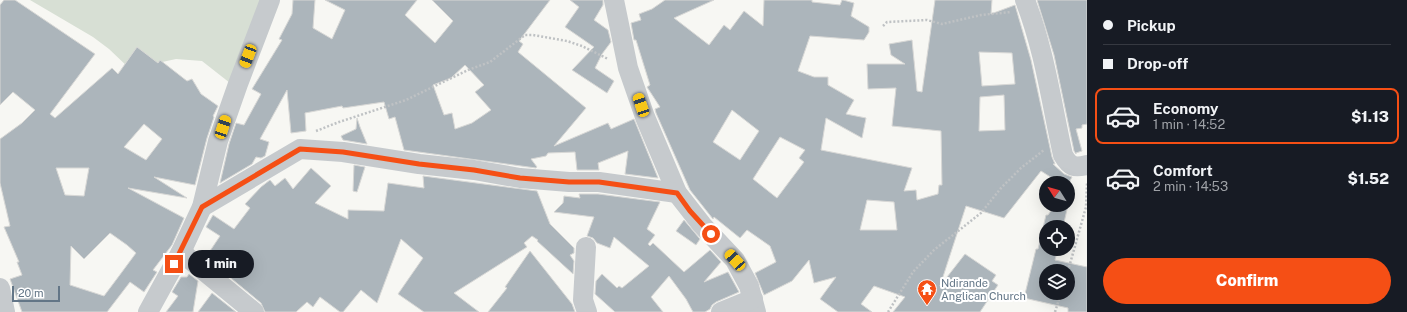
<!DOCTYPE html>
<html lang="en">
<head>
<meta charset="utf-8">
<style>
	:root { --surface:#171b24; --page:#242831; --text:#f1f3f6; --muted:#9ea1a6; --line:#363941; --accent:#f54f15 }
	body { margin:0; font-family:"Public Sans",sans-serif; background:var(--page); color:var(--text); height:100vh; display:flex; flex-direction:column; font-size:15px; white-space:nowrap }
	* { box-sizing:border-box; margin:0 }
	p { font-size:13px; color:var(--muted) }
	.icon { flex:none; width:22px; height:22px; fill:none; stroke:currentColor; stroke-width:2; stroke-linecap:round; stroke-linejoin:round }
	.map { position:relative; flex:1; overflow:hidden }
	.side { display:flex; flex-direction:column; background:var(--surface); width:320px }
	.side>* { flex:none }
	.top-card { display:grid; align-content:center; height:88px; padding:0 16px; background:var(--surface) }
	.needle { width:26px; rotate:307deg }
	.tools { position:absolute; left:1039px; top:176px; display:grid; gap:8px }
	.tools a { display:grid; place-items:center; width:36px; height:36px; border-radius:50%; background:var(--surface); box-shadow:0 4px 16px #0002; font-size:20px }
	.scale { position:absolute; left:12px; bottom:10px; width:48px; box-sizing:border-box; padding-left:4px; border:2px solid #637687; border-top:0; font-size:11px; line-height:14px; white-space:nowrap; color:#637687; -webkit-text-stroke:3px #fff; paint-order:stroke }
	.end { position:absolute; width:18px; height:18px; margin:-9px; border:5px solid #f54f15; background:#fff; box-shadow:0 0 0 2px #fff }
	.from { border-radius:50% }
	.bubble { position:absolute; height:28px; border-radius:14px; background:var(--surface); box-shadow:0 4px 16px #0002; font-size:13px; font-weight:800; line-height:28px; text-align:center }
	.car { position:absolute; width:12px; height:24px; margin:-12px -6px; border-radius:5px; box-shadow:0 0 3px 1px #0007; background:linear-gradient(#f5c518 24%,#345 0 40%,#f5c518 0 76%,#345 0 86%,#f5c518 0) }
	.top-card b { display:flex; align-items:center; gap:14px; height:38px; font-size:15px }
	.top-card b+b { border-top:1px solid var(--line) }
	.top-card i { width:10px; height:10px; background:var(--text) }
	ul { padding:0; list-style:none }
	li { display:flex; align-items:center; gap:12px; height:56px; margin:0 8px 6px; padding:0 8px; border:2px solid transparent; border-radius:8px }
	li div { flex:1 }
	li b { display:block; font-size:15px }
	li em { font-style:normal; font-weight:800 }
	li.selected { border-color:var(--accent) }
	li>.icon { width:36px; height:36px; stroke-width:1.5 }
	.button { display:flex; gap:8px; margin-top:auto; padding:8px 16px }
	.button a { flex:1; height:46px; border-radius:24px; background:var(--accent); color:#fff; font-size:16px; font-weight:800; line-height:46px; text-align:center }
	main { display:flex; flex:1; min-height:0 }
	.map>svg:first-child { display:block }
	.green { fill:#d7dfd4 }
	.building { fill:#acb5bb; stroke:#d8d8d6; fill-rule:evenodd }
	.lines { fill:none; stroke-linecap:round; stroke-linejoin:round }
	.path { stroke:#bfc2c4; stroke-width:2.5; stroke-dasharray:2 2; stroke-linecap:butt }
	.minor { stroke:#c6cacd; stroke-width:20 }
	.route { stroke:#f54f15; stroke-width:5 }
	.labels { text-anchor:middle; stroke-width:4; stroke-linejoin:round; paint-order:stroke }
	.poi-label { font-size:11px; fill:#637687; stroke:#fff; text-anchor:start }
</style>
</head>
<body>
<main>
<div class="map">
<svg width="1087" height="312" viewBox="0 0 1087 312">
	<rect width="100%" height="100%" fill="#f7f7f3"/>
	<path class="green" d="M30,0H266L230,83L202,61L176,59L130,69L109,49L93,37Z"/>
	<g class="building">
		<path d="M4,0H15L95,54L50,114L55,118L112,68L118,74L137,47L158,63L160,60L187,81L192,79L201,94L218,106L213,116L214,117L207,138L195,185L154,177L187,198L128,188L184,218L172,245L153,270L157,272L144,292L130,282L107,312H22L10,279L22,275L17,262H19L4,227L10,226L0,183V139L22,123L35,110L13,92L0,105V5ZM144,124L162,139L146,160L124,147ZM56,168H89L84,196L65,195ZM110,233L127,245L136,253L119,276L104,296L70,285L71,246L84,259Z"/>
		<path d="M293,0H315L313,28L332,39L345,10L325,0H417L405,15L435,43L453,21L432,0H550L519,41L523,44L518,52L586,108L554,146L608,123L611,129L634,119L658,178L625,174L628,151L598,163L599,170H577L575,152L548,153L546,156L531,159L537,167L536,168L404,150L395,117L389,119L384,102L343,108L342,106L305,113L306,131L291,133L287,90L260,139L269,142L265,156L261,158L256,157L252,164L220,183L229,144L236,123L244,125L261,94L252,89L282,40L279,39L292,14ZM465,65L484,85L475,92L491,110L472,123L455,129L452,113L444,115L433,85L451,78Z"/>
		<path d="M570,0H603V5L594,20L608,30L611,42L602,54L595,68L614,81L607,93L572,70L594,47L565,27L579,7Z"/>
		<path d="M665,0H714L674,18L709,45L724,25L730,30L744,11L763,26L764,0H812V2L840,5L842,0H843L854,3L851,16L869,27V32L864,40L810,36L798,71L814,77H828V85L854,100L846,114L866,118L862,138L826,118L821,150L912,168L904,191L916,190L917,200L938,194L939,185H942L941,131L892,126L896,88L868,89L867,64H905L891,55L889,44L912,40L917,91L922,92L935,0H992L991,14L1015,5L1031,60L1052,157L1055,164H1053L1064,174L1072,177L1068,184V183H1060L1041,171L1004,218L966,206L940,286L965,254L996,275L992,281L998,285L980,312H893L905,297L874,286L861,304L872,312H838L820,299L836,277L814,283L809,260L792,281L764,295L755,273L776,262L770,246L747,230L740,238L714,217L713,219L690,190L656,113L655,109L660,107L647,87L650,85L636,40H634L631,23L641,20L639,14L652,9ZM979,52L1012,53L1015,84L982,86ZM1004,95L1005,130L979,131L980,97ZM732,110L759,131L740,160L713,142ZM780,137L805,150L799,158L804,162L777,198L753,179ZM867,200L894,202L897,230H860Z"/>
		<path d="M1037,0H1087V124L1082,125V128L1076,129L1082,151L1076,153V154L1074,151L1054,55Z"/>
		<path d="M357,118L360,127L367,144L343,140L341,136L356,129Z"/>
		<path d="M354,165L365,167L357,192L353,191Z"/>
		<path d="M311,168L331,186L315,203L348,219V210L384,211L388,183L424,188L423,176L537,191L550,224L574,248V253L570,255L574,261L573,274L537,241L538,240L532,236L524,243L527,247L454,293L479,312H424L398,294L423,258L401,239L377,303L361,290L343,312H340L320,297L313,307L307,302L296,312H265L261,303L226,274L232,266L210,251L220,236L206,227L213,215L234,229L250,208L245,204L261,187L270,180L275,186L285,178L293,189Z"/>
		<path d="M579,194H598L660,202L647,229L655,235L648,244L650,246L653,243L684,272L710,250L721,262L704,282L728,272L739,292L716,302L712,305L710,309L705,312H693L686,299L669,276L651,297L663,312H615L595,294L596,281L602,274L617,288L619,286L622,288L649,266L614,237L610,248L597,243L593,238L587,236L594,217L554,212L563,203L564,196L580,198Z"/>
		<path d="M1055,205H1068L1063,227H1046V249H1058L1055,260L1087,267V312H1068V308L1024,298L1036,249H1038L1046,215H1048ZM1046,271H1068V293H1046Z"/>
		<path d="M684,220L700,239L696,245L676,231Z"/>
		<path d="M530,251L572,304L575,312H488L507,288L505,287Z"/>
		<path d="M189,274L198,281L193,312H166L178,296L172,292L181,277H187Z"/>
		<path d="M212,293L236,312H198Z"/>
	</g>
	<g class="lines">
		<g class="path">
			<path d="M883,26L887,22L927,20L942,24L981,15L1011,12"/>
			<path d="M316,131L339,122L406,100L468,70L490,62L525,35H533L567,41L582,46L608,59"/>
			<path d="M1068,271L1086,207L1087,183"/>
			<path d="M888,312L913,272L934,250L981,213L1001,188L1021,168L1044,150"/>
			<path d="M1055,312L1061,293"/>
		</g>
		<g class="minor">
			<path d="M614,0L628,68L645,117L677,193L702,225L735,260L749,286L756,312"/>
			<path d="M1025,0C1045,52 1051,101 1063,155C1070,167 1074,168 1087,165"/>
			<path d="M202,207L300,149L343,152L419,164L474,170L520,178L569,182H599L677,193"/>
			<path d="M586,247L583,300L587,312"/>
			<path d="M181,252L254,312"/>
			<path d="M0,288L5,312"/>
			<path d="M148,312L181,252L202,207L218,141L238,84L270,0"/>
			<path d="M721,312L753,299"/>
		</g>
	</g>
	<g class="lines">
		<path class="route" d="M174,264L202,207L300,149L343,152L419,164L474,170L520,178L569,182H599L677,193L690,211L711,234"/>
	</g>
	<defs>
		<g id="temple-pin" transform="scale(1)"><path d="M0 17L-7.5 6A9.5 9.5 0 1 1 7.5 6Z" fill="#f54f15" stroke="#fff"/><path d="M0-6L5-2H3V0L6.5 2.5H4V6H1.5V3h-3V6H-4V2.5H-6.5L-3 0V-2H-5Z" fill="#fff"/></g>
	</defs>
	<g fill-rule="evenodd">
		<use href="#temple-pin" x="927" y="289"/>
	</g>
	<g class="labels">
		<g class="poi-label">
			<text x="941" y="287">Ndirande<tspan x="941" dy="13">Anglican Church</tspan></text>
		</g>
	</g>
</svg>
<div class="tools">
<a><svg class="needle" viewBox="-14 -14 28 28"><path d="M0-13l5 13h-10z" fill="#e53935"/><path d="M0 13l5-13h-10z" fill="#9ea1a6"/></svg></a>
<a><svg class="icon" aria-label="locate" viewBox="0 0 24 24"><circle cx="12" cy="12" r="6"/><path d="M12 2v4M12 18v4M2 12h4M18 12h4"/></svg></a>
<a><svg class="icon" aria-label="layers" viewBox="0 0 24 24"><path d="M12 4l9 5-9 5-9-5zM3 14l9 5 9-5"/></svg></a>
</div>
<div class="scale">20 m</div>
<i class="end from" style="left:711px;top:234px"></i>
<i class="end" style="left:174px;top:264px"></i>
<div class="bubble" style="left:188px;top:250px;width:66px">1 min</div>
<i class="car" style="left:248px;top:56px;rotate:201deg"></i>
<i class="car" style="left:641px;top:105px;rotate:341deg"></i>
<i class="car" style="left:223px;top:127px;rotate:18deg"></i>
<i class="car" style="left:735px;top:260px;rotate:318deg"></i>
</div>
<section class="side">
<div class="top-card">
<b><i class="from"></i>Pickup</b>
<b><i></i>Drop-off</b>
</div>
<ul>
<li class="selected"><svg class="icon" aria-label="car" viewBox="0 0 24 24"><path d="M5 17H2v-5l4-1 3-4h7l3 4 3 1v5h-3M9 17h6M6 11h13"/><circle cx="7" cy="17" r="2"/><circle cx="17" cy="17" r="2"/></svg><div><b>Economy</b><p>1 min · 14:52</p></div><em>$1.13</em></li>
<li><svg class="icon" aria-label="car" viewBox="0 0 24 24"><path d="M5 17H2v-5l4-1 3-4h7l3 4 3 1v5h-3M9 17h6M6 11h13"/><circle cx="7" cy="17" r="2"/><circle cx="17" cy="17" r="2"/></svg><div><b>Comfort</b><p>2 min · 14:53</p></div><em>$1.52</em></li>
</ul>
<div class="button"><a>Confirm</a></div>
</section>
</main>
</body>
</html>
